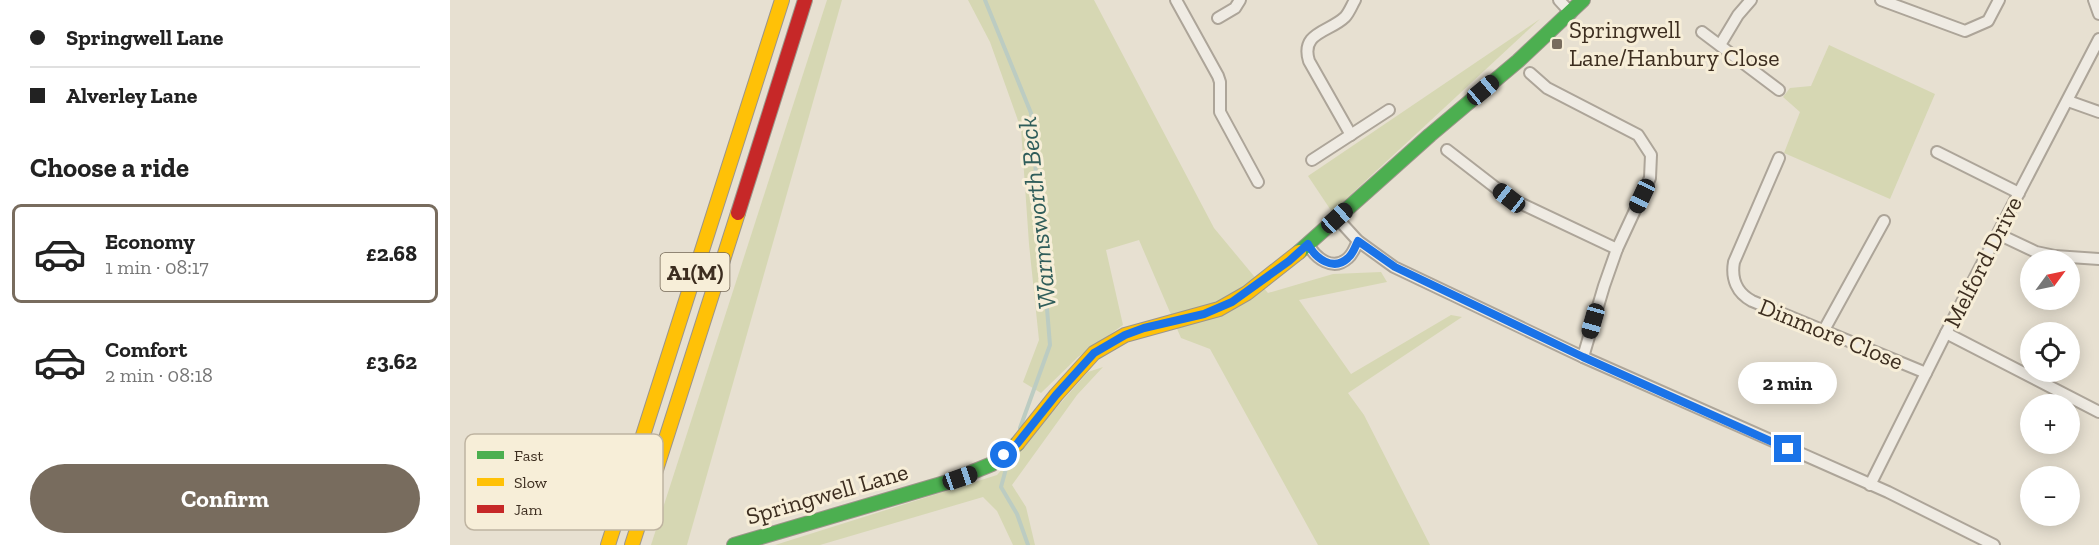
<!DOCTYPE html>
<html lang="en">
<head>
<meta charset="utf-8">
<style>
	:root { --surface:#fff; --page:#f6f6f6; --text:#222; --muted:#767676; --line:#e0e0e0; --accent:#786c5e }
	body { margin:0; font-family:"Zilla Slab",serif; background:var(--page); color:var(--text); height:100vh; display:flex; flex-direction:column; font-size:22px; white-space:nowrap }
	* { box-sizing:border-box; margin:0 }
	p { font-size:20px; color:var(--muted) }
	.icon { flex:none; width:33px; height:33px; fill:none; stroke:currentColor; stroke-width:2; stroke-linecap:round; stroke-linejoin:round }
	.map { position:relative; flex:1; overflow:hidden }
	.panel { display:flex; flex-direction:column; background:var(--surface); width:450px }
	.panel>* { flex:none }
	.hud { display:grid; align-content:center; height:132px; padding:0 30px; background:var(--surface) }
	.needle { width:39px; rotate:57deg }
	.fabs { position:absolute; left:1570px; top:250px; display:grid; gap:12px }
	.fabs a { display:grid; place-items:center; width:60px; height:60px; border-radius:50%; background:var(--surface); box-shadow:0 3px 15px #0003; font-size:30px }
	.end { position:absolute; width:27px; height:27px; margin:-14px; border:8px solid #1a73e8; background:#fff; box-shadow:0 0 0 3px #fff }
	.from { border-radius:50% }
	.bubble { position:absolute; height:42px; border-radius:21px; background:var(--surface); box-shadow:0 3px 15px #0003; font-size:20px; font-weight:800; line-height:42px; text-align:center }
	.car { position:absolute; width:18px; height:36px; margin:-18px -9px; border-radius:8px; box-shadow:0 0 4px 2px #0007; background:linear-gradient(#222 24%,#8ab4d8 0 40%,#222 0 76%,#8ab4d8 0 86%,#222 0) }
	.hud b { display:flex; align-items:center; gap:21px; height:57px; font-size:22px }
	.hud b+b { border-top:2px solid var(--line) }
	.hud i { width:15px; height:15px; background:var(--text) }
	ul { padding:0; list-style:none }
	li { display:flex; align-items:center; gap:18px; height:99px; margin:0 12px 9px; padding:0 18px; border:3px solid transparent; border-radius:9px }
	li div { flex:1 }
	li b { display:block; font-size:22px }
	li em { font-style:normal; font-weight:800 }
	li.active { border-color:var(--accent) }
	li>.icon { width:54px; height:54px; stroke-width:1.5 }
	h2 { padding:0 30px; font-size:27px; line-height:72px }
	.cta { display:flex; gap:12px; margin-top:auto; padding:12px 30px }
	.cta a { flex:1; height:69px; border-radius:36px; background:var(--accent); color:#fff; font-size:24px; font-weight:800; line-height:69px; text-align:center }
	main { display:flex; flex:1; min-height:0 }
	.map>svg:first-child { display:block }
	.green { fill:#d6d7b3 }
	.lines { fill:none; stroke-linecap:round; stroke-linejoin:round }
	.stream { stroke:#bcccc2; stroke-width:4 }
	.street-casing { stroke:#ada599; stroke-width:14 }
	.fast-casing { stroke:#9c958a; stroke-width:16 }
	.slow-casing { stroke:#9c958a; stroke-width:16 }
	.jam-casing { stroke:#9c958a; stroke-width:16 }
	.street { stroke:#efebe3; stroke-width:10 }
	.fast { stroke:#4caf50; stroke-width:14 }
	.slow { stroke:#ffc107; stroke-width:14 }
	.jam { stroke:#c62828; stroke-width:14 }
	.route { stroke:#1a73e8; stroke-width:8 }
	.poi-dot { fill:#786c5e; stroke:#f7eed8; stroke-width:2 }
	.labels { text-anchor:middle; stroke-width:6; stroke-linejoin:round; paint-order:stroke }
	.shield { fill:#f7eed8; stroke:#756857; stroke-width:1.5 }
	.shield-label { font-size:22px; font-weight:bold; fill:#3d2e20 }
	.poi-label { font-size:24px; fill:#3d2e20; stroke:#f7eed8; text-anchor:start }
	.street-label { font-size:24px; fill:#3d2e20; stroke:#f7eed8 }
	.water-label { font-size:26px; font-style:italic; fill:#2f5d5a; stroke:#f7eed8 }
	.key { fill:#f7eed8; stroke:#bfb4a1; stroke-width:1.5 }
	.key-label { font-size:16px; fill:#3d2e20 }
</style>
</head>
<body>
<main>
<section class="panel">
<div class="hud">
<b><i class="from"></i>Springwell Lane</b>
<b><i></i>Alverley Lane</b>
</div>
<h2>Choose a ride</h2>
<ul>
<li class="active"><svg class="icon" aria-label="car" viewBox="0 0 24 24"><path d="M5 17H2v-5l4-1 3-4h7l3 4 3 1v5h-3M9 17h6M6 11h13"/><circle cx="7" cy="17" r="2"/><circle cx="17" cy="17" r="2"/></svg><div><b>Economy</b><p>1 min · 08:17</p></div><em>£2.68</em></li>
<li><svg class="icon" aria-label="car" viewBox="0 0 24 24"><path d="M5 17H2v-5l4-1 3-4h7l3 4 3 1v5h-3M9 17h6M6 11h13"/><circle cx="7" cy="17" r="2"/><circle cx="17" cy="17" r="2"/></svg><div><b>Comfort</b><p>2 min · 08:18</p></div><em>£3.62</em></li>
</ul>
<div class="cta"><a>Confirm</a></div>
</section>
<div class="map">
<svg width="1649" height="545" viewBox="0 0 1649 545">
	<rect width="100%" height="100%" fill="#e7e0d1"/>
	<g class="green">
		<path d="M377,0H392L237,545H201Z"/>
		<path d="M518,0H644L764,228L818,293L883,274L931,272L937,282L849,300L901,374L1001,315L1012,317L898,393L914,415L980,545H868L760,349L731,338L689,240L656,250L673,325L628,357L591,393L573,382L589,340L579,244L571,129L540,42Z"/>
		<path d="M1090,19L882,212L858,176Z"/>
		<path d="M1379,45L1485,94L1440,199L1334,153L1350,112L1333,97L1340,88L1361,86Z"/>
		<path d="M653,367L627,395L562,485L576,507L585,545H563L547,511L533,497L370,545H325L547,475L638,372Z"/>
	</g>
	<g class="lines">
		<g class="stream">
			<path d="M535,0L581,113L600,345L570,428"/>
			<path d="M557,465L551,487L567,514L578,545"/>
		</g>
		<g class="street-casing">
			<g id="street">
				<path d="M726,0L768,76L770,82V112L808,182"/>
				<path d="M1109,0L1121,13"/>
				<path d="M1431,0L1515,31L1538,21L1549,0"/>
				<path d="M1644,0L1649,14"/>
				<path d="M768,18L785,8L790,0"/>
				<path d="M1252,32L1329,90"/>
				<path d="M1270,45L1288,15L1301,0"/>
				<path d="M1080,73L1097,88L1188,135L1201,155L1200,178L1167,249L1154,286L1133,357"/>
				<path d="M1618,101L1649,112"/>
				<path d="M901,135L859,61C850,32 880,32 895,17C899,13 902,5 905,0"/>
				<path d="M997,150L1059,198L1167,249"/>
				<path d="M1487,152L1569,193"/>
				<path d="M1329,158L1284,262C1281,279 1287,293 1302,301L1476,373"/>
				<path d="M862,160L939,110"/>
				<path d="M887,218L908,241L944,267L1133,357L1438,492L1544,545"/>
				<path d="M1548,234L1586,252L1605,256L1649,259"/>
				<path d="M858,244C865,258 883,272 898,258C903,254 905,247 908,241"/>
				<path d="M1374,330L1434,221"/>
				<path d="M1496,333L1649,412"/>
				<path d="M1420,485L1496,333L1649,39"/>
			</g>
		</g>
		<g class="fast-casing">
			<g id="fast">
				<path d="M849,252L980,135L1068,61L1133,0"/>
				<path d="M284,545L498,482L542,464L567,444"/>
			</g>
		</g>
		<g class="slow-casing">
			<g id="slow">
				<path d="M567,444L606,395L644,353L675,335L769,309L797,293L849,252"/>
				<path d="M158,545L332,0"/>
				<path d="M182,545L288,213"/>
			</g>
		</g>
		<g class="jam-casing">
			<path id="jam" d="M288,213L355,0"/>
		</g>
		<use href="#street" class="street"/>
		<use href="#fast" class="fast"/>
		<use href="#slow" class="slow"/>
		<use href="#jam" class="jam"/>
	</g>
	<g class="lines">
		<path class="route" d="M554,455L567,444L606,395L644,353L675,335L694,328L754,314L782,302L839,261L858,244C865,258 883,272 898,258C903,254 905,247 908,241L945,267L1133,357L1338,449"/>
	</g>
	<rect class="poi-dot" x="1101" y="38" width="12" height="12" rx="3"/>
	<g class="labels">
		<rect class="shield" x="210.5" y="253" width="69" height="38" rx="4.5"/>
		<g class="shield-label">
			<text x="245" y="280">A1(M)</text>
		</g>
		<g class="poi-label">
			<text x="1119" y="38">Springwell<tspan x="1119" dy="28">Lane/Hanbury Close</tspan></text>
		</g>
		<g class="street-label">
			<text transform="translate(1533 262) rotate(-63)" y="8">Melford Drive</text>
			<text transform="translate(1381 334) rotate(22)" y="8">Dinmore Close</text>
			<text transform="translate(377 494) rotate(-16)" y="8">Springwell Lane</text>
		</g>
		<g class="water-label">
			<text transform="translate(587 213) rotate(-96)" y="9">Warmsworth Beck</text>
		</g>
	</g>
	<rect x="15" y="434" width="198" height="96" rx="9" class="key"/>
	<rect x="27" y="451" width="27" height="8" fill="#4caf50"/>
	<rect x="27" y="478" width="27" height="8" fill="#ffc107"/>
	<rect x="27" y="505" width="27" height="8" fill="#c62828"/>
	<g class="key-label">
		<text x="64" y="461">Fast</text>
		<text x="64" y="488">Slow</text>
		<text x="64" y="515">Jam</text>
	</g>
</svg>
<div class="fabs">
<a><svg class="needle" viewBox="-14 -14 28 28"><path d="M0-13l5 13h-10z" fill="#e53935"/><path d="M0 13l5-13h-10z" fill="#767676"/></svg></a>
<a><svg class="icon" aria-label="locate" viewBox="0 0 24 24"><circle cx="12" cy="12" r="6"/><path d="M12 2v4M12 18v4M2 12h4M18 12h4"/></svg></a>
<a>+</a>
<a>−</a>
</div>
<i class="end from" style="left:554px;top:455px"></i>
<i class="end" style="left:1338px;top:449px"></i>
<div class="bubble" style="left:1288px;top:362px;width:99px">2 min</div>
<i class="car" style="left:1033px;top:90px;rotate:50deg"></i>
<i class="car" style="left:1192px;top:196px;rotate:205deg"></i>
<i class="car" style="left:1059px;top:198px;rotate:308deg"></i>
<i class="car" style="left:887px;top:218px;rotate:48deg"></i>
<i class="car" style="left:1143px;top:321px;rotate:196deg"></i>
<i class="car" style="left:510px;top:478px;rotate:71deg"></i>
</div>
</main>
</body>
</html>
